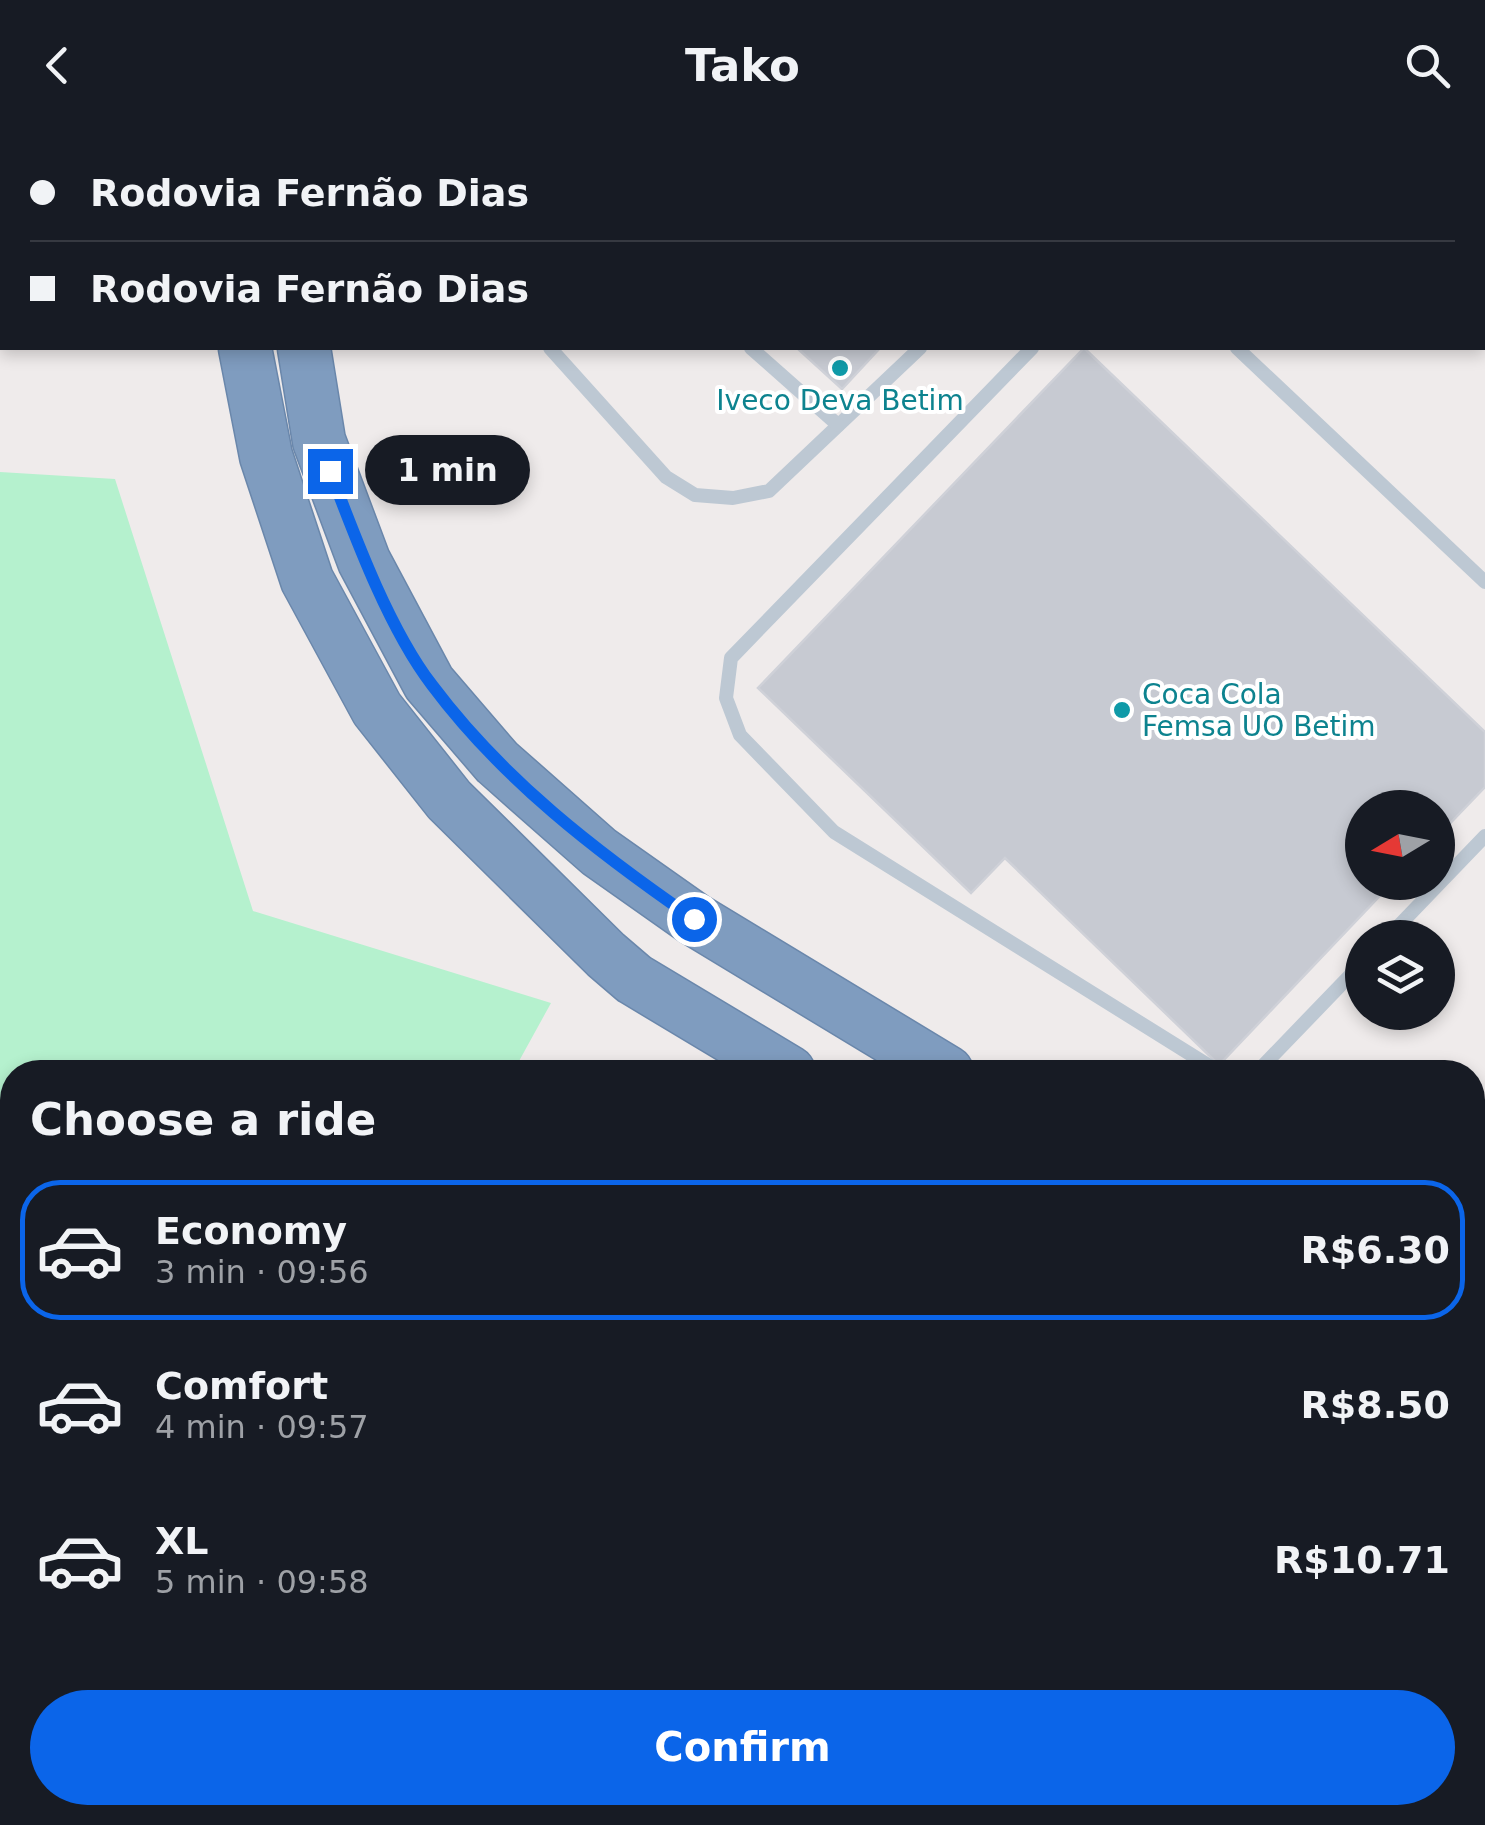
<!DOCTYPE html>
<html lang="en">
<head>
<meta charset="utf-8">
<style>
	:root { --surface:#171b24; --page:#20242c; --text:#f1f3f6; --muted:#9ea1a6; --line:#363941; --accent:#0b65e9 }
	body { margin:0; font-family:"DejaVu Sans",sans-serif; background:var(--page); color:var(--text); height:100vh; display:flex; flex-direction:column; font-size:38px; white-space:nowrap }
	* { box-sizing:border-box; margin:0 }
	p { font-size:32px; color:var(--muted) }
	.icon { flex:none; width:55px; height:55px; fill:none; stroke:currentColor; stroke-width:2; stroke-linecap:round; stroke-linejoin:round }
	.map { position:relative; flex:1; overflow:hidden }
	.sheet { position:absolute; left:0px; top:930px; width:1485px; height:765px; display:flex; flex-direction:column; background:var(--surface); border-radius:40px 40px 0 0; box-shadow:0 5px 15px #0003 }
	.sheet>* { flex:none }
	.guide { position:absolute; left:0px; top:0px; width:1485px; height:220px; box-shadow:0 5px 15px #0003; display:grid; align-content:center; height:220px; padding:0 30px; background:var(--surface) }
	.needle { width:65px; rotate:260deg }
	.tools { position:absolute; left:1345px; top:660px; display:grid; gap:20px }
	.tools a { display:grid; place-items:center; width:110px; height:110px; border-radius:50%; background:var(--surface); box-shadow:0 5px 15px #0003; font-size:50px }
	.end { position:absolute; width:45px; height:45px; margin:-22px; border:12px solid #0b65e9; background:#fff; box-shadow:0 0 0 5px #fff }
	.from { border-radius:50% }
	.bubble { position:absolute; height:70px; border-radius:35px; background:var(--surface); box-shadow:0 5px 15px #0003; font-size:32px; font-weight:800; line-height:70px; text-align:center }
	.guide b { display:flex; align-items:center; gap:35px; height:95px; font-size:38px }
	.guide b+b { border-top:2px solid var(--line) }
	.guide i { width:25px; height:25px; background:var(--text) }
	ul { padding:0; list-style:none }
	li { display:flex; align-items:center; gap:30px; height:140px; margin:0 20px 15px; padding:0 10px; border:5px solid transparent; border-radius:40px }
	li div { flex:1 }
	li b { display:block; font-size:38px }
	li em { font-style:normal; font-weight:800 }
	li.on { border-color:var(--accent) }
	li>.icon { width:90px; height:90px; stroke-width:1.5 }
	h2 { padding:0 30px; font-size:45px; line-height:120px }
	.action { display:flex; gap:20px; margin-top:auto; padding:20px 30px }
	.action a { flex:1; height:115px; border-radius:60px; background:var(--accent); color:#fff; font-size:40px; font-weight:800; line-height:115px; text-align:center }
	header { display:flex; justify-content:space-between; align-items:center; height:130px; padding:0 30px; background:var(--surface); font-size:45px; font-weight:800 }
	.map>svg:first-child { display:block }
	.green { fill:#b5f1ce }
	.building { fill:#c7cad2; stroke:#cfd1d8; stroke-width:2.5 }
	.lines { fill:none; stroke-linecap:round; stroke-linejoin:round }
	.motorway-casing { stroke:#6a87ab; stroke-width:55 }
	.service { stroke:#bdc8d3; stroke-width:14 }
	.minor { stroke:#bdc8d3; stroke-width:28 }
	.motorway { stroke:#7f9cbf; stroke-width:52 }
	.route { stroke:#0b65e9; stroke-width:12 }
	.culture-dot { fill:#0f9aa8; stroke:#fff; stroke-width:4 }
	.labels { text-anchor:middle; stroke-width:8; stroke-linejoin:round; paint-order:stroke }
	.culture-label { font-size:28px; fill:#0d838f; stroke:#fff }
</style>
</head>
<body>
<header><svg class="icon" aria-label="back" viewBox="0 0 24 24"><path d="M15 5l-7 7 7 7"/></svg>Tako<svg class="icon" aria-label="search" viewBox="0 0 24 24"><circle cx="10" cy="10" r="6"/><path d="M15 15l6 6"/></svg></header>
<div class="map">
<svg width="1485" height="1695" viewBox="0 0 1485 1695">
	<rect width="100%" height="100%" fill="#efebeb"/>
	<path class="green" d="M0,342L115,349L253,781L551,873L513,942H12V1682H286L292,1695H0Z"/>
	<g class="building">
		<path d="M566,0H735L738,2H569Z"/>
		<path d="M867,0H955L958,2H870Z"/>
		<path d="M797,218H880L842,259Z"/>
		<path d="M1084,218L1485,602V657L1438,706V678H1362V752H1393L1219,935L1005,728L971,763L758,558Z"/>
	</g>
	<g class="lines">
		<g class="motorway-casing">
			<g id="motorway">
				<path d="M233,2V0"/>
				<path d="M298,2V0"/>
				<path d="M245,218L266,326L307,450L377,579L449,670L606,825L634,849L789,942"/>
				<path d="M304,218L319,311L364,431L429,553L497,632L599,722L694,789L947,942"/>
				<path d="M1472,1299L1485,1312"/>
				<path d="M1472,1355L1485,1373"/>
				<path d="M1472,1470L1485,1490"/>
				<path d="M1472,1591L1485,1608"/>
				<path d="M1227,1695L1228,1682"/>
				<path d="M1273,1695L1274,1682"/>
			</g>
		</g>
		<g class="service">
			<path d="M791,0L794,2"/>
			<path d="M1135,0L1138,2"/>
			<path d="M1032,2L1034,0"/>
			<path d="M1247,2L1250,0"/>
			<path d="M550,218L666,347L695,365L733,368L769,361L920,218"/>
			<path d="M751,218L838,295"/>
			<path d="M1032,218L731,528L726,568L740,605L834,702L1219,942"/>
			<path d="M1237,218L1485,452"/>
			<path d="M1387,808L1485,706"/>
			<path d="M1257,942L1362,833"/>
			<path d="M1472,1123L1485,1132"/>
		</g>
		<path class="minor" d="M1011,0L1014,2"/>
		<use href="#motorway" class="motorway"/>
	</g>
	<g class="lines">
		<path class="route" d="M330,341C355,407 389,499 432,555C503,650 597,722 694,789"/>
	</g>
	<g class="culture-dot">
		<circle cx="840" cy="238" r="10"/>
		<circle cx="1122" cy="580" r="10"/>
	</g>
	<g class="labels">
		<g class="culture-label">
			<text x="840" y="280">Iveco Deva Betim</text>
			<text x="1142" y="574" text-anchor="start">Coca Cola<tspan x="1142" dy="32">Femsa UO Betim</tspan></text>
		</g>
	</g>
</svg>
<div class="tools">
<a><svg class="needle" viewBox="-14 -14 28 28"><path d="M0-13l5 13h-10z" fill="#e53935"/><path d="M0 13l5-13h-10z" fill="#9ea1a6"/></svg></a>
<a><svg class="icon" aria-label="layers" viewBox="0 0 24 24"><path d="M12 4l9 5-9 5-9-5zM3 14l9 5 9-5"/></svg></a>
</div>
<i class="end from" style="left:694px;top:789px"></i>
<i class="end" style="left:330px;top:341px"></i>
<div class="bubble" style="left:365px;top:305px;width:165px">1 min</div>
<div class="guide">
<b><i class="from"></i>Rodovia Fernão Dias</b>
<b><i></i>Rodovia Fernão Dias</b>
</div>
<section class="sheet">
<h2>Choose a ride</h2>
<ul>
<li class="on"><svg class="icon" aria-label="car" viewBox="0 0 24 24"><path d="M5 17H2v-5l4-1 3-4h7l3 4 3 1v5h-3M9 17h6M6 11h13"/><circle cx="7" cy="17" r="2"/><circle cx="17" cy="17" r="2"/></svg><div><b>Economy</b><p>3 min · 09:56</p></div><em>R$6.30</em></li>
<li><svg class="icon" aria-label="car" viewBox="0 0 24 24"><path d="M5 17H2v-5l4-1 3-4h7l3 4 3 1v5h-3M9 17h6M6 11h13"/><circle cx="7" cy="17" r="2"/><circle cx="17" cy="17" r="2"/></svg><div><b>Comfort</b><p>4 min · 09:57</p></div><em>R$8.50</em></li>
<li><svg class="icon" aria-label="car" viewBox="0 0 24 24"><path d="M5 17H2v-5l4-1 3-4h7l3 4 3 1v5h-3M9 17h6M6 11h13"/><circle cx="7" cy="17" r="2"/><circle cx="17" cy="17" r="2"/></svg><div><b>XL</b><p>5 min · 09:58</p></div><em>R$10.71</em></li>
</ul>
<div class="action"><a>Confirm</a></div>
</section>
</div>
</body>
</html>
